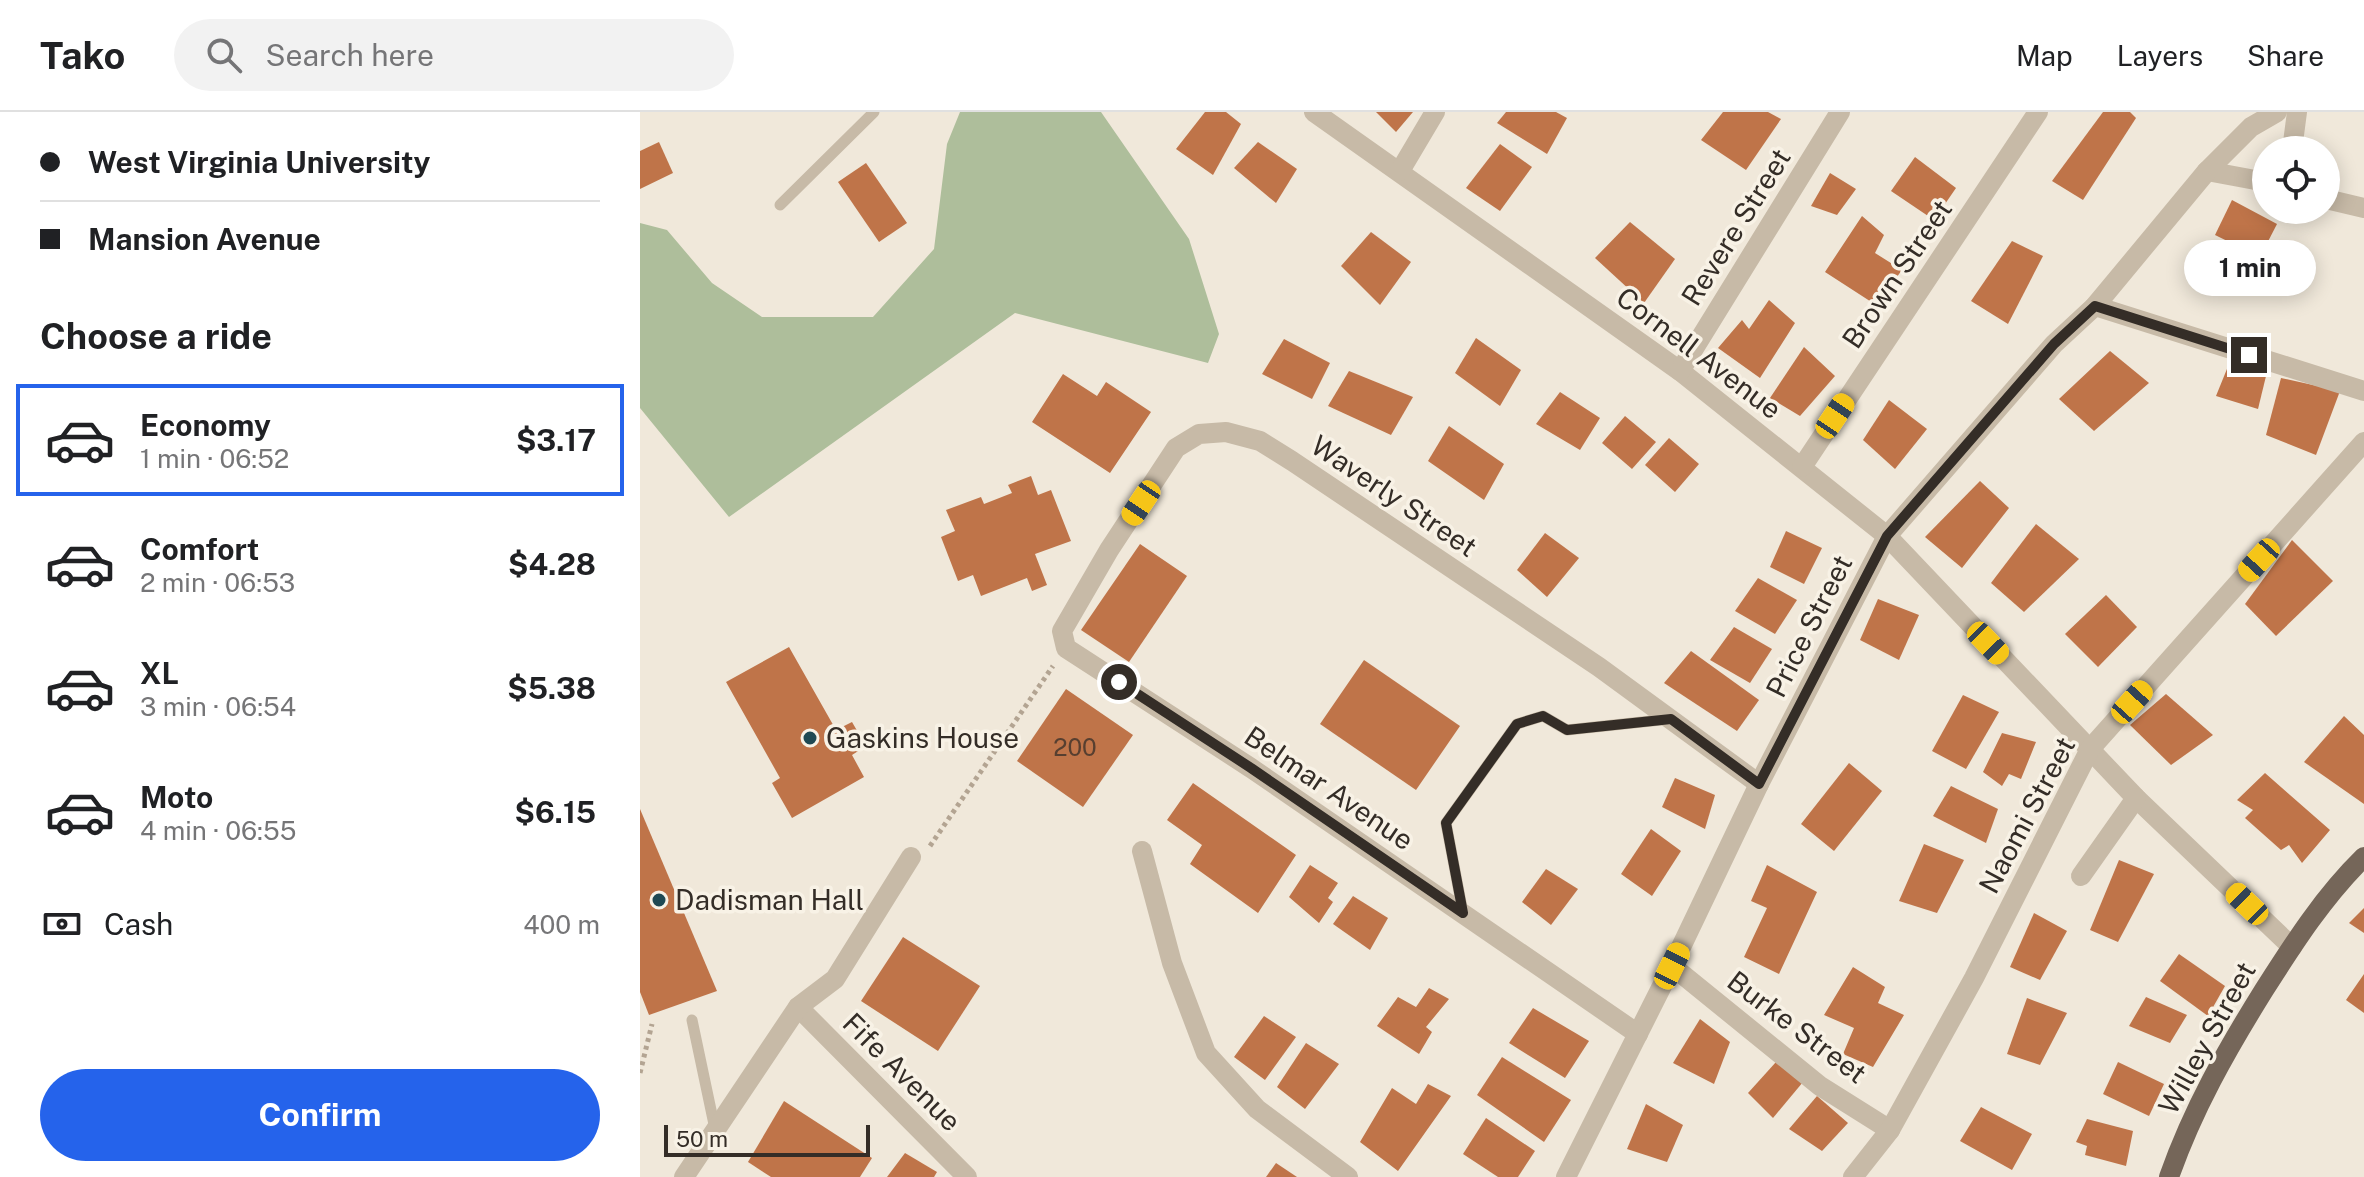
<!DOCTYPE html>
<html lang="en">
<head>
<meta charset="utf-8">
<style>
	:root { --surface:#fff; --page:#f2f2f2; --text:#202124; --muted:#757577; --line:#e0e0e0; --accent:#2563eb }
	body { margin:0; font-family:"Public Sans",sans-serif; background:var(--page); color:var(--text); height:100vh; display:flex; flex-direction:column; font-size:30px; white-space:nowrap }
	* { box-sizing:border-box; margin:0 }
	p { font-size:26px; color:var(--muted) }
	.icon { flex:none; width:44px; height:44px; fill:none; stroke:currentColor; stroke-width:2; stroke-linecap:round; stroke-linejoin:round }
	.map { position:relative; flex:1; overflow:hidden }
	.sheet { display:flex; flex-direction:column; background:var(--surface); width:640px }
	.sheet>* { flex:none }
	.banner { display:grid; align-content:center; height:176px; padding:0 40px; background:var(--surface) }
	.fabs { position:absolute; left:1612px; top:24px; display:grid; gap:16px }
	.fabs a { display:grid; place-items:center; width:88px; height:88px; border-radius:50%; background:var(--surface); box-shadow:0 4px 20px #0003; font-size:40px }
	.scale { position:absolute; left:24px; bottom:20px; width:206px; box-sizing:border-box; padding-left:8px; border:4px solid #342d27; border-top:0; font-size:22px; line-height:28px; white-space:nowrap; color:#342d27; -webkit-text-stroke:6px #f8f2e6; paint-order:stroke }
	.end { position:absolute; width:36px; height:36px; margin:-18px; border:10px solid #342d27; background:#fff; box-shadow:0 0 0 4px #fff }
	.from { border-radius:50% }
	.bubble { position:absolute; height:56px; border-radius:28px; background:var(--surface); box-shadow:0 4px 20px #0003; font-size:26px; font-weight:700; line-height:56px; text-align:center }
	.car { position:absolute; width:24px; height:48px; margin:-24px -12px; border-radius:10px; box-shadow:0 0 6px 2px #0007; background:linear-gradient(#f5c518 24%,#345 0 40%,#f5c518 0 76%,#345 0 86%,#f5c518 0) }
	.banner b { display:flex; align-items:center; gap:28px; height:76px; font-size:30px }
	.banner b+b { border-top:2px solid var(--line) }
	.banner i { width:20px; height:20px; background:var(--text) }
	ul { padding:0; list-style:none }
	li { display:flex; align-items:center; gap:24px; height:112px; margin:0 16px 12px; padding:0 24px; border:4px solid transparent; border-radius:0px }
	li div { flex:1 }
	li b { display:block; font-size:30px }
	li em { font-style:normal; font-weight:700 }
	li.current { border-color:var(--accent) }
	li>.icon { width:72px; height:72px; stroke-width:1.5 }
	h2 { padding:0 40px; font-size:36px; line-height:96px }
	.pay { display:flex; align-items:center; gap:20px; height:88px; padding:0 40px; font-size:30px }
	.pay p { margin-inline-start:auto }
	.cta { display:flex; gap:16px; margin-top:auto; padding:16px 40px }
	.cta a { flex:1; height:92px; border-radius:48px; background:var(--accent); color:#fff; font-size:32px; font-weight:700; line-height:92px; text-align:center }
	header { display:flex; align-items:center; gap:48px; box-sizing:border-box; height:112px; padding:0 40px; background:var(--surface); border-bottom:2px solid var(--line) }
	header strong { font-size:38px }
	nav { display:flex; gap:44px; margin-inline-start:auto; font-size:28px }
	.search { width:560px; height:72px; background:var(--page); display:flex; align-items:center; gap:20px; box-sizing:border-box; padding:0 28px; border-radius:44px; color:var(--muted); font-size:30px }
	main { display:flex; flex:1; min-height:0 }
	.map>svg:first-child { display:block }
	.green { fill:#aebe9b }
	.building { fill:#bf7449 }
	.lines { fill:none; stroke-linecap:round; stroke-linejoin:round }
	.path { stroke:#b3a492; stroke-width:5; stroke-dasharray:4 4; stroke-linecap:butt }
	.lane { stroke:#c7baa7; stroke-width:11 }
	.street { stroke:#c7baa7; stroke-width:20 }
	.primary { stroke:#756659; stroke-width:20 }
	.route { stroke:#342d27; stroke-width:10 }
	.poi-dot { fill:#1f4953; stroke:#f8f2e6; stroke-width:3 }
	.labels { text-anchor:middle; stroke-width:7; stroke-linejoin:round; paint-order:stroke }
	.number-label { font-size:24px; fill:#573f30 }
	.street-label { font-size:28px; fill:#342d27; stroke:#f8f2e6 }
	.poi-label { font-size:28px; fill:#342d27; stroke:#f8f2e6; text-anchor:start }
</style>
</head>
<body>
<header>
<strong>Tako</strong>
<div class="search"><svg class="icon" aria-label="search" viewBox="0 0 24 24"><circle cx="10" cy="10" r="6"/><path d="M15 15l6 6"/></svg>Search here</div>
<nav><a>Map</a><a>Layers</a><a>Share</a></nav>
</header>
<main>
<section class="sheet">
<div class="banner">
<b><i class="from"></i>West Virginia University</b>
<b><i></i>Mansion Avenue</b>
</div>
<h2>Choose a ride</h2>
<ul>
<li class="current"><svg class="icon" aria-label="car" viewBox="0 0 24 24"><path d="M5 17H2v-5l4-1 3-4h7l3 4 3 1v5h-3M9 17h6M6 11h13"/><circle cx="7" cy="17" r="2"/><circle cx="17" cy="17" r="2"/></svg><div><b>Economy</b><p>1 min · 06:52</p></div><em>$3.17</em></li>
<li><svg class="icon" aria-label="car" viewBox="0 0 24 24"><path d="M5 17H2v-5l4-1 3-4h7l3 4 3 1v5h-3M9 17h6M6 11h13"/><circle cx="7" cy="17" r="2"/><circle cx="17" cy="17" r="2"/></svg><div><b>Comfort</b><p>2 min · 06:53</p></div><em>$4.28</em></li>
<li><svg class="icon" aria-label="car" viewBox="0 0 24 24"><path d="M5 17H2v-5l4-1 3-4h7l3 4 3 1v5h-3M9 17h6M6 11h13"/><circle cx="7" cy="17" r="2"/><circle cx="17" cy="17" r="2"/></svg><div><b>XL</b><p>3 min · 06:54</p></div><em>$5.38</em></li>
<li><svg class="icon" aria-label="car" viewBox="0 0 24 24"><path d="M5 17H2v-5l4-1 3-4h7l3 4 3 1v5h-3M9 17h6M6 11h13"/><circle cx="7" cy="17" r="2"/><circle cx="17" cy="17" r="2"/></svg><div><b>Moto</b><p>4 min · 06:55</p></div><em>$6.15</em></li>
</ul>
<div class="pay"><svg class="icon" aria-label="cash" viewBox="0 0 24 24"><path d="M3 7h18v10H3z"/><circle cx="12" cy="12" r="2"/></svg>Cash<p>400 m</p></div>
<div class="cta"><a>Confirm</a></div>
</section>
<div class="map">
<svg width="1724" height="1065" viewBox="0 0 1724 1065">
	<rect width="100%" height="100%" fill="#f0e8da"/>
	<path class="green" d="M320,0H461L549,127L579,222L568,251L375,201L89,405L0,296V111L27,118L72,171L122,205H233L294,137L307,32Z"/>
	<g class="building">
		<path d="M565,0H586L601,12L573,63L536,37Z"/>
		<path d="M736,0H773L756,20Z"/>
		<path d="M866,0H916L927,6L907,42L857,11Z"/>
		<path d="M1083,0H1128L1141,7L1106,58L1061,28Z"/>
		<path d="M1463,0H1490L1496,6L1443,88L1412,69Z"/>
		<path d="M19,30L33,61L0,77V39Z"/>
		<path d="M618,30L657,57L636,91L594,56Z"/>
		<path d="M860,32L892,55L860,99L826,76Z"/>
		<path d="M1275,45L1316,76L1294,108L1251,79Z"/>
		<path d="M226,51L267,111L239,130L198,70Z"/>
		<path d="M1190,61L1216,77L1197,103L1171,94Z"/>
		<path d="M1592,88L1637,112L1620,145L1575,123Z"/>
		<path d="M1222,104L1244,123L1235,141L1262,158L1236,193L1185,160Z"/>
		<path d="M990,110L1035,147L1004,191L955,146Z"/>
		<path d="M731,120L771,150L740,193L701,154Z"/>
		<path d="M1372,129L1403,144L1368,212L1331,189Z"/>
		<path d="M1129,188L1155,211L1120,266L1078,236L1102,208L1109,217Z"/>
		<path d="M836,226L881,258L860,294L815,261Z"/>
		<path d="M644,227L690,251L672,287L622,262Z"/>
		<path d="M1164,235L1195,264L1160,304L1130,286Z"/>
		<path d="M1470,239L1509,271L1454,319L1419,287Z"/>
		<path d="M1591,247L1627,260L1618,297L1576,284Z"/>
		<path d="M709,259L773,285L751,323L688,294Z"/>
		<path d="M423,262L457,284L466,270L511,300L470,361L392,310Z"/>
		<path d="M1641,266L1700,279L1676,343L1626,323Z"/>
		<path d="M920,280L960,306L940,338L896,312Z"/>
		<path d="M1249,288L1287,317L1255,357L1223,328Z"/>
		<path d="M985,304L1016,330L992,357L962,331Z"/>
		<path d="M809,314L864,352L844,388L788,349Z"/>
		<path d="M1029,326L1059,352L1035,380L1005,353Z"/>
		<path d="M391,364L398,383L411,378L431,429L395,442L407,473L392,479L387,466L341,484L333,463L318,469L301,425L315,419L306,398L341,385L344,392L372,381L368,373Z"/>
		<path d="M1340,369L1369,396L1322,456L1285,425Z"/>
		<path d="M1396,412L1439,447L1384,500L1351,471Z"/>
		<path d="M1146,419L1182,436L1164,472L1130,455Z"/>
		<path d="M905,421L939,446L907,485L877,458Z"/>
		<path d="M1652,428L1693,469L1636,524L1605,492Z"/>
		<path d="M500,432L547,464L489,550L441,518Z"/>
		<path d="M1118,466L1157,488L1135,522L1095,499Z"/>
		<path d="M1466,483L1497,515L1458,555L1425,522Z"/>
		<path d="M1238,487L1279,503L1259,548L1220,528Z"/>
		<path d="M1094,515L1132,537L1110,571L1070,548Z"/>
		<path d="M149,535L196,618L212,610L226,634L212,643L224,665L152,706L132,671L140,666L86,570Z"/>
		<path d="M1051,539L1119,588L1097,619L1024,571Z"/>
		<path d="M724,548L820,614L776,678L680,612Z"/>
		<path d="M426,577L493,623L443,695L377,649Z"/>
		<path d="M1526,582L1573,623L1531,653L1490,613Z"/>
		<path d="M1323,583L1359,600L1326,657L1292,639Z"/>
		<path d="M1704,604L1724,623V692L1664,650Z"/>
		<path d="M1362,621L1396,630L1381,667L1369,662L1362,674L1343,660Z"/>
		<path d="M1209,651L1242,679L1194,739L1161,712Z"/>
		<path d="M1625,661L1690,718L1662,751L1649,733L1641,738L1605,706L1613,698L1597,688Z"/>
		<path d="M1035,666L1075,683L1065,717L1022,695Z"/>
		<path d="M553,671L656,743L618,801L550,752L562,733L527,708Z"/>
		<path d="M1311,674L1358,697L1346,731L1293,704Z"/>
		<path d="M0,697L77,879L9,903L0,880Z"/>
		<path d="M1011,717L1041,739L1012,784L981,762Z"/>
		<path d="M1284,732L1324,748L1297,801L1259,789Z"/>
		<path d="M1479,748L1514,762L1478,830L1450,818Z"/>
		<path d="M670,753L698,771L688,786L693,790L679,811L649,785Z"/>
		<path d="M1127,753L1177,780L1139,862L1104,845L1127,796L1111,789Z"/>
		<path d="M906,757L938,777L911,813L882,790Z"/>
		<path d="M713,784L748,806L730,838L693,812Z"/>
		<path d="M1724,796V821L1709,811Z"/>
		<path d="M1394,801L1427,819L1400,868L1370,855Z"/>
		<path d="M263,825L340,874L298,939L221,889Z"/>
		<path d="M1539,842L1585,874L1568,904L1520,869Z"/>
		<path d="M1213,855L1245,875L1238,891L1264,903L1233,955L1203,942L1214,916L1184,903Z"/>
		<path d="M1724,862V901L1706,888Z"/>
		<path d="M789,876L809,887L786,915L792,920L779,942L737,914L758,885L776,895Z"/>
		<path d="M1506,885L1547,903L1530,931L1489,914Z"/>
		<path d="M1387,886L1427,901L1400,953L1367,942Z"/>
		<path d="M893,896L949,929L925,966L869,931Z"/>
		<path d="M624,904L656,925L625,968L594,945Z"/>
		<path d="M1060,907L1090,930L1074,972L1033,951Z"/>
		<path d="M666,931L699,952L665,997L637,975Z"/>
		<path d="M862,945L931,988L904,1030L837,983Z"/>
		<path d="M1136,950L1163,970L1133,1006L1108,981Z"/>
		<path d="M1478,950L1524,972L1509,1004L1463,982Z"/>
		<path d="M788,972L811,984L758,1059L720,1030L752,976L776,992Z"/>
		<path d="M1177,984L1208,1011L1182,1039L1149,1017Z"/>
		<path d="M144,989L232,1046L220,1065H131L108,1050Z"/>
		<path d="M1006,992L1043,1013L1027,1050L987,1037Z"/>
		<path d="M1341,995L1392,1022L1372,1058L1320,1029Z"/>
		<path d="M846,1006L895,1039L878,1065H858L823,1042Z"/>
		<path d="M1447,1007L1493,1019L1486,1054L1445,1043L1447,1034L1436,1030Z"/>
		<path d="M265,1041L297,1060L294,1065H247Z"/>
		<path d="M636,1051L657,1065H626Z"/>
	</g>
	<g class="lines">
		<g class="path">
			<path d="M290,734L413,554"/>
			<path d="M0,961L12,912"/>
		</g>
		<g class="lane">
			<path d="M140,93L234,0"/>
			<path d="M823,801L806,711L877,612L903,604L927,618L1030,607"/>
			<path d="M52,908L75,1017"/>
		</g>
		<g class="street">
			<path d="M674,0L1040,259L1247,424L1496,686L1652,835"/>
			<path d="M1652,38L1657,0"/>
			<path d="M760,59L795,0"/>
			<path d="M1567,59L1626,70"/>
			<path d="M1686,87L1724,96"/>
			<path d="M1455,194L1724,279"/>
			<path d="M1040,259L1200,0"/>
			<path d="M1162,355L1398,0"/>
			<path d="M502,739L532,851L566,941L617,997L708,1065"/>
			<path d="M1441,764L1496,686"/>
			<path d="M1032,854L1180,974L1250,1018"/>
			<path d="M158,895L327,1065"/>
			<path d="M998,922L611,656L426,536L422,519L469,438L536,336L559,322L586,320L620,329L652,349L959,555L1119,672"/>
			<path d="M44,1065L158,895L195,867L271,745"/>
			<path d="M926,1065L1032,854L1119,672L1247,424L1414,232L1455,194L1567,59L1611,15L1637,0"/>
			<path d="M1213,1065L1250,1018L1334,866L1450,637L1724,330"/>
		</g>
		<path class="primary" d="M1529,1065C1553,997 1586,939 1624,878C1654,831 1684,784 1724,745"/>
	</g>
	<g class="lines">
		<path class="route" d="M479,570L611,656L823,801L806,711L877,612L903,604L927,618L1031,607L1119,672L1247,424L1414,232L1455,194L1609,243"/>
	</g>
	<g class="poi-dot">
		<circle cx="170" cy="626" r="8"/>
		<circle cx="19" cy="788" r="8"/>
	</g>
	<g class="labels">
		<g class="number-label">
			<text x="435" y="644">200</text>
		</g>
		<g class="street-label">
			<text transform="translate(1096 115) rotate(-58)" y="10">Revere Street</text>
			<text transform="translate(1257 162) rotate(-56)" y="10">Brown Street</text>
			<text transform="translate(1059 241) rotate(37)" y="10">Cornell Avenue</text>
			<text transform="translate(754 384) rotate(34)" y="10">Waverly Street</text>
			<text transform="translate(1169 514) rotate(-63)" y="10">Price Street</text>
			<text transform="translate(689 676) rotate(34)" y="10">Belmar Avenue</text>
			<text transform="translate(1387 703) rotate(-62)" y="10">Naomi Street</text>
			<text transform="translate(1157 915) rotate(37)" y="10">Burke Street</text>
			<text transform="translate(1567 926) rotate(-61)" y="10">Willey Street</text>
			<text transform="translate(262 960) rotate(45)" y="10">Fife Avenue</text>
		</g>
		<g class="poi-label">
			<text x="186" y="636">Gaskins House</text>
			<text x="35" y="798">Dadisman Hall</text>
		</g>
	</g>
</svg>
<div class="fabs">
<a><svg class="icon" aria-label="locate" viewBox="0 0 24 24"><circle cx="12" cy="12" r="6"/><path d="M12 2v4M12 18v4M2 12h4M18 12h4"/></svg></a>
</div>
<div class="scale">50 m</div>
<i class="end from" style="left:479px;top:570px"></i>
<i class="end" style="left:1609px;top:243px"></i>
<div class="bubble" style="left:1544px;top:128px;width:132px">1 min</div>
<i class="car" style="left:1195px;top:304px;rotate:34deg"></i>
<i class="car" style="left:501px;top:391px;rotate:214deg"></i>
<i class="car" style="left:1619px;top:448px;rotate:222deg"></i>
<i class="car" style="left:1348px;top:531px;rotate:136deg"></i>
<i class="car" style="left:1492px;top:590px;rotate:42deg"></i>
<i class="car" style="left:1607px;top:792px;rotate:314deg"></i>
<i class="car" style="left:1032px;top:854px;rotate:26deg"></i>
</div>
</main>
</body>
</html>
